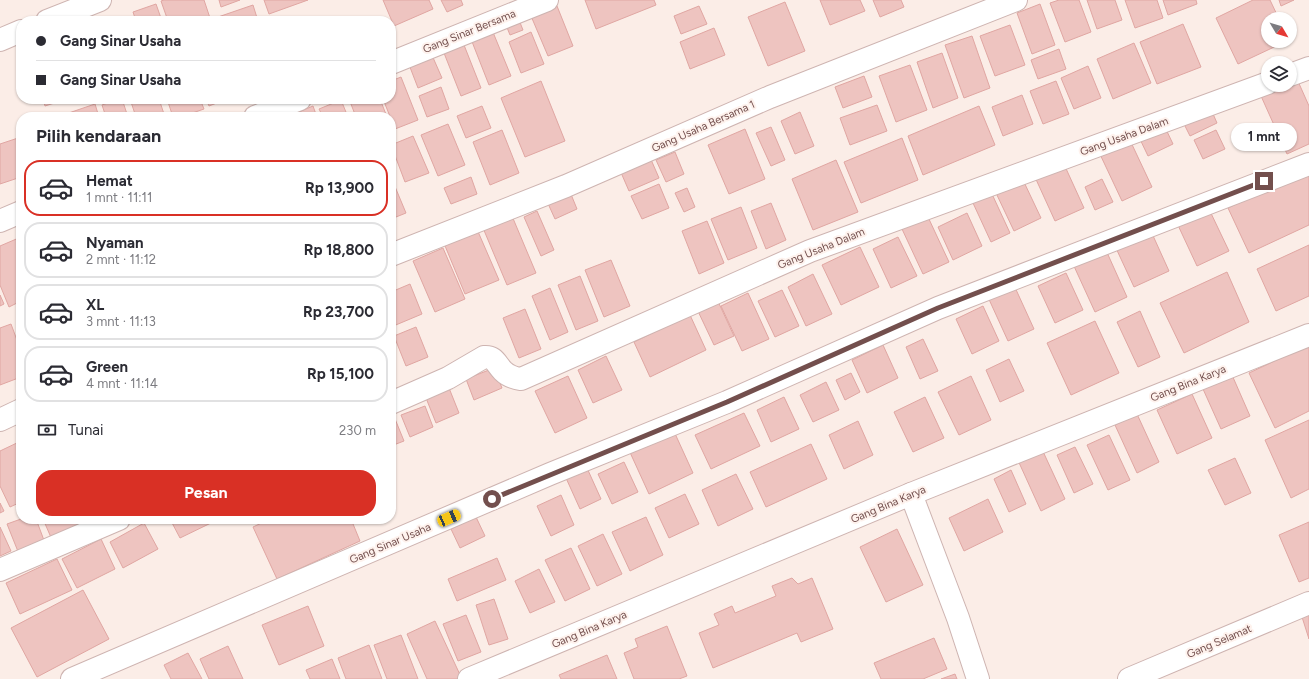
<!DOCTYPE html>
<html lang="id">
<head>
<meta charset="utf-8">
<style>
	:root { --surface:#fff; --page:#f2f2f3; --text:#2b2b33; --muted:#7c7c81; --line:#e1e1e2; --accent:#d93025 }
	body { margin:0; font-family:Figtree,sans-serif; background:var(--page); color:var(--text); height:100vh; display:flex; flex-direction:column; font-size:15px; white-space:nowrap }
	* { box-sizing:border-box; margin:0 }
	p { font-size:13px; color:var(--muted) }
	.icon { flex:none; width:22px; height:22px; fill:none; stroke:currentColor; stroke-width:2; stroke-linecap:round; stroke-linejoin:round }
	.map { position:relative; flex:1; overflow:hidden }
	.panel { position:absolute; left:16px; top:112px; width:380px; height:412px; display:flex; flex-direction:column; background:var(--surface); border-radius:16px; box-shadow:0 1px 3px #0004 }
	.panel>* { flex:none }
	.banner { position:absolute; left:16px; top:16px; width:380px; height:88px; border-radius:16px; box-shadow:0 1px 3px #0004; display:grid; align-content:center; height:88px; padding:0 20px; background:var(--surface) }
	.needle { width:26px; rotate:128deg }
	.tools { position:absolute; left:1261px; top:12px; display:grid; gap:8px }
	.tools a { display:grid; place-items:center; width:36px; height:36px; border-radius:50%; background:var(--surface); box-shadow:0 1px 3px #0004; font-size:20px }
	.end { position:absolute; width:18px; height:18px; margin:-9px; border:5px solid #734f4d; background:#fff; box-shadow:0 0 0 2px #fff }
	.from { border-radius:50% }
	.bubble { position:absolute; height:28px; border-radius:14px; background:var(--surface); box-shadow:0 1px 3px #0004; font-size:13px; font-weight:700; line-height:28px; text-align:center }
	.car { position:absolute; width:12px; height:24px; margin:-12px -6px; border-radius:5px; box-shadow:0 0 3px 1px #0007; background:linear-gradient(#f5c518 24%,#345 0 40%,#f5c518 0 76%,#345 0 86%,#f5c518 0) }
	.banner b { display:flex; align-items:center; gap:14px; height:38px; font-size:15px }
	.banner b+b { border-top:1px solid var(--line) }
	.banner i { width:10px; height:10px; background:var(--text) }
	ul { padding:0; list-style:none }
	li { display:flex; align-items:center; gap:12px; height:56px; margin:0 8px 6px; padding:0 12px; border:2px solid var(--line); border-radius:16px }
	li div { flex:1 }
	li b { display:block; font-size:15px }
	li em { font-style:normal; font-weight:700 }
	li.selected { border-color:var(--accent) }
	li>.icon { width:36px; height:36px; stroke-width:1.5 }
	h2 { padding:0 20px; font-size:18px; line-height:48px }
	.pay { display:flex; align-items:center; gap:10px; height:44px; padding:0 20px; font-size:15px }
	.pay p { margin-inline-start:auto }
	.cta { display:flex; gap:8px; margin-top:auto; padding:8px 20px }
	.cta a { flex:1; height:46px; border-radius:16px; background:var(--accent); color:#fff; font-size:16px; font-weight:700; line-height:46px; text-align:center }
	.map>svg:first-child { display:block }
	.building { fill:#eec4c0; stroke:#e0a6a2 }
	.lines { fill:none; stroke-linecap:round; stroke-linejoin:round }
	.street-casing { stroke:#ceb4b1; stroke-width:24 }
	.street { stroke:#fff; stroke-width:22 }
	.route { stroke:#734f4d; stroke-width:5 }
	.labels { text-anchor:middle; stroke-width:4; stroke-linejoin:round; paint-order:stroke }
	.street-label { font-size:11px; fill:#734f4d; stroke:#fef2ed }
</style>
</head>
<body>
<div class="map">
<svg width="1309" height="679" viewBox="0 0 1309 679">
	<rect width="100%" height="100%" fill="#fbede7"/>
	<g class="building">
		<path d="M164,0H204L211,21H168L161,1Z"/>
		<path d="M219,0H240L221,7Z"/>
		<path d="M264,0H308L269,14Z"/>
		<path d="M383,0H429L433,9L394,26Z"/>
		<path d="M441,0H461L463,5L447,12Z"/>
		<path d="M585,0H654L656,5L596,29Z"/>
		<path d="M820,0H860L865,11L830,25Z"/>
		<path d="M873,0H901L904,7L880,17Z"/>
		<path d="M1059,0H1079L1091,32L1065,42L1050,3Z"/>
		<path d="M1087,0H1115L1122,20L1097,29Z"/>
		<path d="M1125,0H1157L1163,18L1135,28Z"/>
		<path d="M1163,0H1196L1197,4L1168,15Z"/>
		<path d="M1253,0H1270L1279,19H1268V41H1287L1238,64L1216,18Z"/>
		<path d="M1279,0H1294L1281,6Z"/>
		<path d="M785,2L805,51L768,66L748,17Z"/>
		<path d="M156,4L162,21H136L133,12Z"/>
		<path d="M1040,4L1055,45L1032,54L1017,13Z"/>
		<path d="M253,5L258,21H220L218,17Z"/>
		<path d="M557,6L573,46L548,56L531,16Z"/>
		<path d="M699,6L707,24L681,34L674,16Z"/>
		<path d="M517,15L523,30L510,35L504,20Z"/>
		<path d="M119,18L120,21H109Z"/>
		<path d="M1183,24L1201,67L1157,84L1140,42Z"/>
		<path d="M490,25L511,76L489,85L469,34Z"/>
		<path d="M1010,25L1025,65L995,76L980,36Z"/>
		<path d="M714,28L725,55L690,69L680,42Z"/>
		<path d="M531,32L544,64L521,73L509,42Z"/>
		<path d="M972,36L990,88L964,98L945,45Z"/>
		<path d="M1134,43L1151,83L1113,99L1097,59Z"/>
		<path d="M464,45L481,88L461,96L444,53Z"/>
		<path d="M1059,49L1066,69L1038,79L1031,60Z"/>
		<path d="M431,53L442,78L418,88L408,62Z"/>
		<path d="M942,53L958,98L933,108L917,62Z"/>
		<path d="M910,65L927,110L896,122L879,76Z"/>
		<path d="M1088,66L1101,98L1074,109L1061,78Z"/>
		<path d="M864,76L872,97L843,108L835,87Z"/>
		<path d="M401,77L418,120L395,129L383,99H391V81Z"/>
		<path d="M1297,79L1309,106V144L1287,154L1261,96L1285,85H1290Z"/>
		<path d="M541,81L565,141L525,157L501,98Z"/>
		<path d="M1056,81L1069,114L1043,124L1030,91Z"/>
		<path d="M441,87L449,109L427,117L419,96Z"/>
		<path d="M1022,95L1033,124L1003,136L992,107Z"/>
		<path d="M43,99H67L45,106Z"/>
		<path d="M119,99H122L128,117H106L102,105Z"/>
		<path d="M130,99H159L165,117H136Z"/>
		<path d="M167,99H200L204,109L181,117H173Z"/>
		<path d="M206,99H227L209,106Z"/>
		<path d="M349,99H380L387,117H356Z"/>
		<path d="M341,100L348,117H323L319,109Z"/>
		<path d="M95,104L99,117H57Z"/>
		<path d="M877,105L887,131L850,145L840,118Z"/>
		<path d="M313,106L317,117H287Z"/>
		<path d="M482,106L491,128L466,138L457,116Z"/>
		<path d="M979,106L995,145L923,175L908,136Z"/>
		<path d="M1210,107L1217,123L1190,136L1182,120Z"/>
		<path d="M800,112L814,146L795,154L781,121Z"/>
		<path d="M1163,123L1173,144L1148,156L1138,135Z"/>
		<path d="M448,124L465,165L438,176L421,135Z"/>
		<path d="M771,127L785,160L771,166L756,133Z"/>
		<path d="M745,129L765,179L729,194L708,145Z"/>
		<path d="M502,130L519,173L490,185L473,142Z"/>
		<path d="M1216,130L1225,149L1203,159L1194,140Z"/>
		<path d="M413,136L429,173L405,182L391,145Z"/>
		<path d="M1128,136L1152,187L1122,201L1098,150Z"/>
		<path d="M21,137V177L0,184V144Z"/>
		<path d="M902,138L918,180L861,203L844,162Z"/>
		<path d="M675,152L684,174L666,182L656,160Z"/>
		<path d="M649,155L659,178L629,191L619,168Z"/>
		<path d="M836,160L858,212L813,230L792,179Z"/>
		<path d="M1063,162L1084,208L1055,221L1034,175Z"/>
		<path d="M1309,170V225L1249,253L1228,208Z"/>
		<path d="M391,177L406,213L391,219Z"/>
		<path d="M471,177L477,194L451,204L444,188Z"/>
		<path d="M1102,179L1113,202L1095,210L1085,187Z"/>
		<path d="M1023,180L1041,218L1014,231L996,193Z"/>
		<path d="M659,184L669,208L642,219L631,196Z"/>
		<path d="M568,187L577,209L555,219L545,197Z"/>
		<path d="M687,188L695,207L684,212L675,193Z"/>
		<path d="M992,194L1010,233L991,242L973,203Z"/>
		<path d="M771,203L786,240L766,249L751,211Z"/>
		<path d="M741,207L757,248L728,260L711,219Z"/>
		<path d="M1208,207L1229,251L1197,266L1176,221Z"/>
		<path d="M537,211L554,250L541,256L524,217Z"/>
		<path d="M967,213L982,246L953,260L938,227Z"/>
		<path d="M512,216L536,273L507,285L483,228Z"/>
		<path d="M928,217L949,262L923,274L902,229Z"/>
		<path d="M707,221L724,263L699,274L682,231Z"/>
		<path d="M476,227L499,280L465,294L443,241Z"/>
		<path d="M1150,229L1169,271L1134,287L1115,246Z"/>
		<path d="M21,237V301L9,307L0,285V246Z"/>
		<path d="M898,237L917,276L891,288L873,249Z"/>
		<path d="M1309,245V296L1276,311L1257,269Z"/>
		<path d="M860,247L879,287L841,305L822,265Z"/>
		<path d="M443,248L465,299L435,312L413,261Z"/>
		<path d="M1105,248L1127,297L1095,312L1073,264Z"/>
		<path d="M611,260L630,306L604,317L585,270Z"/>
		<path d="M1227,272L1249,322L1184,353L1160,303Z"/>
		<path d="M1066,273L1083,310L1055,323L1038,286Z"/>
		<path d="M813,274L832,314L806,326L788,287Z"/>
		<path d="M580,276L598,321L576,330L558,285Z"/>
		<path d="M1013,283L1034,329L1008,341L987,295Z"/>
		<path d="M410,284L422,314L391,327V292Z"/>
		<path d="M550,288L568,332L550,340L532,296Z"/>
		<path d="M782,290L799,326L775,337L758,301Z"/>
		<path d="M748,293L769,339L742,351L721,306Z"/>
		<path d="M0,295L4,304L0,306Z"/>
		<path d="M716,297L734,336L714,345L696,307Z"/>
		<path d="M983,306L999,341L972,354L956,319Z"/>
		<path d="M525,309L541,349L519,358L503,318Z"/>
		<path d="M1140,311L1160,357L1138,367L1117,322Z"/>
		<path d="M690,315L706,350L650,377L634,342Z"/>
		<path d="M1095,321L1119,373L1071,395L1047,343Z"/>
		<path d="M11,324L21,351V377L0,385V328Z"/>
		<path d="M416,327L428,357L406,366L394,336Z"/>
		<path d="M923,339L938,371L920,379L906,347Z"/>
		<path d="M883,345L898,378L867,393L852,360Z"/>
		<path d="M1309,345V411L1275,428L1249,373Z"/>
		<path d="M606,356L622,390L593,403L578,370Z"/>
		<path d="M1009,359L1024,391L1000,402L986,370Z"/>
		<path d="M494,368L502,388L474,400L466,379Z"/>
		<path d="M851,373L860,392L845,400L836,380Z"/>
		<path d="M1232,375L1250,416L1221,429L1203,389Z"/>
		<path d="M568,376L587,418L555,433L535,391Z"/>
		<path d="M971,376L991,420L959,435L938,392Z"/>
		<path d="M826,382L839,410L813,422L800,395Z"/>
		<path d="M449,388L459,413L436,423L426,398Z"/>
		<path d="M1192,394L1212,438L1177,454L1157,410Z"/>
		<path d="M784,397L799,429L771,442L757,410Z"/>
		<path d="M925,397L944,438L913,452L894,412Z"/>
		<path d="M425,406L433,427L410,437L401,415Z"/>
		<path d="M744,413L760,446L711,469L695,435Z"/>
		<path d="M393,414L404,441L391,446V415Z"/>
		<path d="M1137,414L1159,462L1137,473L1115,425Z"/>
		<path d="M1309,420V489L1291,498L1265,440Z"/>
		<path d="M858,421L873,455L844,469L829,435Z"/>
		<path d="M672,427L693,473L649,494L628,448Z"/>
		<path d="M1109,435L1130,480L1108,490L1087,445Z"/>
		<path d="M21,441V502L10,507L0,486V451Z"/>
		<path d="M811,444L827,479L766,507L750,472Z"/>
		<path d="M1040,445L1065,499L1041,511L1016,456Z"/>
		<path d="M1075,447L1093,484L1074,493L1057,455Z"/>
		<path d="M1235,458L1251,493L1225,505L1208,470Z"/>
		<path d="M624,462L638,492L612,504L598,474Z"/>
		<path d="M587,468L601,499L580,509L566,478Z"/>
		<path d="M1011,470L1026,504L1009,512L994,479Z"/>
		<path d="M736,474L753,509L718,526L702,490Z"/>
		<path d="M685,494L699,524L669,538L655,508Z"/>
		<path d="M561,495L574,525L551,536L537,506Z"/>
		<path d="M988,499L1003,532L964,551L949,518Z"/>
		<path d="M0,503L4,511L0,513Z"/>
		<path d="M476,517L485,536L460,548L451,529Z"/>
		<path d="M646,517L663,555L630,571L612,532Z"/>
		<path d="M21,519H36L45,543L19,554L7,524Z"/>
		<path d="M43,519H100L53,542Z"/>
		<path d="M170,519H212L213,522L180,538Z"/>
		<path d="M222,519H232L224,523Z"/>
		<path d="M270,519H351L360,541L277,579L253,527Z"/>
		<path d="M1309,522V578L1299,582L1279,535Z"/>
		<path d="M144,523L158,549L123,568L110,542Z"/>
		<path d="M0,527L11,551L0,556Z"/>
		<path d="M897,529L923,585L886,602L860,547Z"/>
		<path d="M603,534L622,574L597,586L578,546Z"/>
		<path d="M101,539L115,569L77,588L62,559Z"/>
		<path d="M571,548L590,589L565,601L545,560Z"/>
		<path d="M497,558L506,580L457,601L448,579Z"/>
		<path d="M57,559L72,590L20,614L6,583Z"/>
		<path d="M539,569L555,602L530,613L515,581Z"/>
		<path d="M792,578L798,584L812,578L833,629L801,642L797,633L713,668L699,633L719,625L714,614L732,606L735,613L776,596L772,586Z"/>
		<path d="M83,590L109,639L37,677L11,628Z"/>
		<path d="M494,599L508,639L489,645L476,605Z"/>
		<path d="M308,606L324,646L279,665L262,625Z"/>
		<path d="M466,615L481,652L458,661L443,624Z"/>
		<path d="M1309,615V639L1302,617Z"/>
		<path d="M435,621L462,679H427L407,634Z"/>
		<path d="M667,626L687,676L679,679H634L624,653L638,647L635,639Z"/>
		<path d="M401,635L418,679H387L374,645Z"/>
		<path d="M934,638L947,669L923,679H881L874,663Z"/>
		<path d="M369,645L382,679H346L338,658Z"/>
		<path d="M228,646L243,679H209L200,659Z"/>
		<path d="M188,653L202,679H171L164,665Z"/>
		<path d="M607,655L617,679H561L559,675Z"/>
		<path d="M332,659L340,679H310L306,670Z"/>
		<path d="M955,674L957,679H941Z"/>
	</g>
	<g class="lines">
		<g class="street-casing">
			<g id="street">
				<path d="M47,21L100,0"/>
				<path d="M0,40L21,31"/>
				<path d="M391,63L547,0"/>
				<path d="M1290,75L1309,68"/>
				<path d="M255,117L300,99"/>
				<path d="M0,221L21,212"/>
				<path d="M391,255L566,186L770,97L1016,0"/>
				<path d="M391,403L448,378L484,357C495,356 496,364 503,371C508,376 514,378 521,379L810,251L1268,83"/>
				<path d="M0,420L21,410"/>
				<path d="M911,494L958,618L978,679"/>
				<path d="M0,570L119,519"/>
				<path d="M72,679L550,474L727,402L938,308L1309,164"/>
				<path d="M469,679L911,494L1309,335"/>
				<path d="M1129,679L1309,603"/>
			</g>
		</g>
		<use href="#street" class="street"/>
	</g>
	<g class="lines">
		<path class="route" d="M492,499L727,402L938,308L1264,181"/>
	</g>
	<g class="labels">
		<g class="street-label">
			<text transform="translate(469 31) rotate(-22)" y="4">Gang Sinar Bersama</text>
			<text transform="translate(703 126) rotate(-24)" y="4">Gang Usaha Bersama 1</text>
			<text transform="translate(1124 136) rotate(-20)" y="4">Gang Usaha Dalam</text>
			<text transform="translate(821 248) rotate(-22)" y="4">Gang Usaha Dalam</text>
			<text transform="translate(1188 383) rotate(-22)" y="4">Gang Bina Karya</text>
			<text transform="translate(888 504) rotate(-23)" y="4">Gang Bina Karya</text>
			<text transform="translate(390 543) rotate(-23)" y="4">Gang Sinar Usaha</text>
			<text transform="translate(589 629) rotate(-23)" y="4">Gang Bina Karya</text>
			<text transform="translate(1219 641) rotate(-23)" y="4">Gang Selamat</text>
		</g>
	</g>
</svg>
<div class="tools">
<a><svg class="needle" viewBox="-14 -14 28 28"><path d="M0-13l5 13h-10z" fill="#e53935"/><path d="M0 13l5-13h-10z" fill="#7c7c81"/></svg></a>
<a><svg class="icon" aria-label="layers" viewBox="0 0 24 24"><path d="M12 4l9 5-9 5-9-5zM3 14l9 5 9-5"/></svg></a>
</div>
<i class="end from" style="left:492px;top:499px"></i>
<i class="end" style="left:1264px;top:181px"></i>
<div class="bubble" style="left:1231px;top:123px;width:66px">1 mnt</div>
<i class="car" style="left:449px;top:518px;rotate:67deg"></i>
<div class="banner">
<b><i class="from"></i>Gang Sinar Usaha</b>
<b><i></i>Gang Sinar Usaha</b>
</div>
<section class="panel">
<h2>Pilih kendaraan</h2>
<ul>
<li class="selected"><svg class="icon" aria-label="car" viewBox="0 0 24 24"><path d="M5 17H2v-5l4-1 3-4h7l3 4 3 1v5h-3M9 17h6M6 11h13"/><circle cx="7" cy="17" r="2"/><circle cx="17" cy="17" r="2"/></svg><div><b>Hemat</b><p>1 mnt · 11:11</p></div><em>Rp 13,900</em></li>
<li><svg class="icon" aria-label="car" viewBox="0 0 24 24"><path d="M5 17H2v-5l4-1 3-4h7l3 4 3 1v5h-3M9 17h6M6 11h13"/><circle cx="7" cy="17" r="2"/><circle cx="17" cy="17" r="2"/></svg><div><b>Nyaman</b><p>2 mnt · 11:12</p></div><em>Rp 18,800</em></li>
<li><svg class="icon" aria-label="car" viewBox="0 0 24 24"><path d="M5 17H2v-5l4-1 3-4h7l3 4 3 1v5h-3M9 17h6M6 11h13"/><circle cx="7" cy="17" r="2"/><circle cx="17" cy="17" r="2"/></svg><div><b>XL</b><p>3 mnt · 11:13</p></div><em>Rp 23,700</em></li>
<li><svg class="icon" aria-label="car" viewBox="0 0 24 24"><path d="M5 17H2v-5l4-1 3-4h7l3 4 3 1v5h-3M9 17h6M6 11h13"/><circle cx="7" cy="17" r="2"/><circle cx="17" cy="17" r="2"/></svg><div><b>Green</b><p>4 mnt · 11:14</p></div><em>Rp 15,100</em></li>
</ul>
<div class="pay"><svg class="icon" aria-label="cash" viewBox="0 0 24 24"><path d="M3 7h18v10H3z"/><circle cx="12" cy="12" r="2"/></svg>Tunai<p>230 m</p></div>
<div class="cta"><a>Pesan</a></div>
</section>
</div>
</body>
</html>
